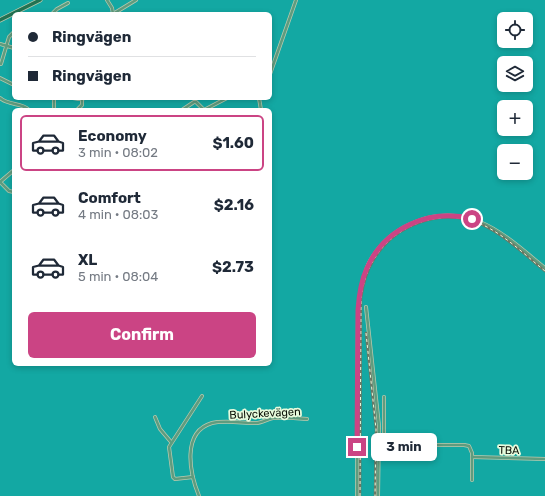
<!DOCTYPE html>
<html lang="en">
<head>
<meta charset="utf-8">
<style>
	:root { --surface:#fff; --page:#f6f6f7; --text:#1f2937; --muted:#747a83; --line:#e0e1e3; --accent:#cb4484 }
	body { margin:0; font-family:Rubik,sans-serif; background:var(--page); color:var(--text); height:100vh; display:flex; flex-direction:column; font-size:15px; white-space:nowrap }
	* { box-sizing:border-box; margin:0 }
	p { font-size:13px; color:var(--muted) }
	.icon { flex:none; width:22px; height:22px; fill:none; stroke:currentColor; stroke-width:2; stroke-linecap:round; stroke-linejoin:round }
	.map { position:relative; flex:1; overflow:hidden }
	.details { position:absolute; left:12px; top:108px; width:260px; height:258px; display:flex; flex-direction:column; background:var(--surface); border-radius:6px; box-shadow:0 2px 6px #0003 }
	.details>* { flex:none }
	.top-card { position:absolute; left:12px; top:12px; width:260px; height:88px; border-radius:6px; box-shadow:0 2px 6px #0003; display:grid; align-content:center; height:88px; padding:0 16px; background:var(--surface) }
	.tools { position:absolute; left:497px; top:12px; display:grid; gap:8px }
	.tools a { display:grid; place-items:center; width:36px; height:36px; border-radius:6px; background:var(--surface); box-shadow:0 2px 6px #0003; font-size:20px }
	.end { position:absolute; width:18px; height:18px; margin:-9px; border:5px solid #cb4484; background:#fff; box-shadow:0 0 0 2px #fff }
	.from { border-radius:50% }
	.bubble { position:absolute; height:28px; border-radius:6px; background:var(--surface); box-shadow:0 2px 6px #0003; font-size:13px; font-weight:700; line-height:28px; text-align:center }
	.top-card b { display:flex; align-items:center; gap:14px; height:38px; font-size:15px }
	.top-card b+b { border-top:1px solid var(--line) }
	.top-card i { width:10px; height:10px; background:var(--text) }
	ul { padding:7px 0 0; list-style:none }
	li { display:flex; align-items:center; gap:12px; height:56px; margin:0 8px 6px; padding:0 8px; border:2px solid transparent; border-radius:6px }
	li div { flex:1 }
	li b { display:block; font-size:15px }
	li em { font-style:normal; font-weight:700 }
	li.active { border-color:var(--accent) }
	li>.icon { width:36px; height:36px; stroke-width:1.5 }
	.button { display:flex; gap:8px; margin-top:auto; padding:8px 16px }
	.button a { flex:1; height:46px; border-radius:6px; background:var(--accent); color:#fff; font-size:16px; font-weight:700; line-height:46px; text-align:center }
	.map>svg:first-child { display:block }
	.water { fill:#13a8a3; fill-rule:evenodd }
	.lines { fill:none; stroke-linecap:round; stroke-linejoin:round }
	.street-casing { stroke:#b9caaf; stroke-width:4 }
	.secondary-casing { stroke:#b9caaf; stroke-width:5 }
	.street { stroke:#5f9c7f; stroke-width:2.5 }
	.secondary { stroke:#227252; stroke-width:3.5 }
	.rail-casing { stroke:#6b7864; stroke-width:2.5 }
	.rail { stroke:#e7fbdd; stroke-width:1; stroke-dasharray:3; stroke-linecap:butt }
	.route { stroke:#cb4484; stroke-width:5 }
	.labels { text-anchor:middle; stroke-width:3.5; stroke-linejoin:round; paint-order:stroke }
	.street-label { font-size:11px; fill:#090f06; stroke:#e7fbdd }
</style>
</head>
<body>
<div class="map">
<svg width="545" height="496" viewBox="0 0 545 496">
	<rect width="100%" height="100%" fill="#daeecf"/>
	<path class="water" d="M0,0H545V496H0ZM14,14H270V98H14ZM504,19H526V41H504ZM504,63H526V85H504ZM504,107H526V129H504ZM14,110H270V364H14ZM504,151H526V173H504Z"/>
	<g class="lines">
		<g class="street-casing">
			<g id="street">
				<path d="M107,0L112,8L113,14"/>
				<path d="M52,14L57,9L68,3"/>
				<path d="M113,14L136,0"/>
				<path d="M0,44L14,48"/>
				<path d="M1,64L9,37L14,32"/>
				<path d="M270,74L296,0"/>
				<path d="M0,78L14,85"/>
				<path d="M0,98C9,106 21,102 29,110"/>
				<path d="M73,98L79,99L85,98"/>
				<path d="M259,98L261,110"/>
				<path d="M54,110V98"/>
				<path d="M77,110L82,105V99"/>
				<path d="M182,110L194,102H196L204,110"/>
				<path d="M204,110L227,98"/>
				<path d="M0,182L14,170"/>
				<path d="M0,182L9,191L14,192"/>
				<path d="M366,307L379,426L378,496"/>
				<path d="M155,417L160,429L171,442"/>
				<path d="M384,445H464L469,446L472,453V480"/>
				<path d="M379,446L384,445V397"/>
				<path d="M472,457L545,459"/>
				<path d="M193,477L175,479L173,477L169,447L202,396"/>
				<path d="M199,496C190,474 181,432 212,423C224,420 243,423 255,423C262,423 267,419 273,418C284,417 296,418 307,419"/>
				<path d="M357,496L358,310C360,294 362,279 368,265C388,224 438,205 480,222C504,232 525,252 545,268"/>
			</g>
		</g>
		<g class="secondary-casing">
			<path id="secondary" d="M0,20L40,0"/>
		</g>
		<use href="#street" class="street"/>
		<use href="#secondary" class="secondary"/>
		<g class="rail-casing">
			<g id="rail">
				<path d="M366,333L376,429L375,496"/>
				<path d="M360,496L361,298C363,285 366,272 373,261C394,224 442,207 481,224C505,235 525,255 545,271"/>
			</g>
		</g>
		<use href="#rail" class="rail"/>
	</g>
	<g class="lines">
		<path class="route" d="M357,447L358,310C359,295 361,281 367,268C385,227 431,208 472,219"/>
	</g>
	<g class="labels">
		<g class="street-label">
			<text transform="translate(265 413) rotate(-3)" y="4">Bulyckevägen</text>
			<text transform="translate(509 450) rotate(1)" y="4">TBA</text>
		</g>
	</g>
</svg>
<div class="tools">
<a><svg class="icon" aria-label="locate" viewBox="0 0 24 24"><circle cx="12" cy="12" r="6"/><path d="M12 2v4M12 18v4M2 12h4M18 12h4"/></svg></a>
<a><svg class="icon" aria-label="layers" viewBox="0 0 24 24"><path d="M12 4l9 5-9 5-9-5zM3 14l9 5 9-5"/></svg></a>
<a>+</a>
<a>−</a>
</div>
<i class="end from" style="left:472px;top:219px"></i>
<i class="end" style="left:357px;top:447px"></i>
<div class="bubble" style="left:371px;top:433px;width:66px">3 min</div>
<div class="top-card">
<b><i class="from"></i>Ringvägen</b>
<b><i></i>Ringvägen</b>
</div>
<section class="details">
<ul>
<li class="active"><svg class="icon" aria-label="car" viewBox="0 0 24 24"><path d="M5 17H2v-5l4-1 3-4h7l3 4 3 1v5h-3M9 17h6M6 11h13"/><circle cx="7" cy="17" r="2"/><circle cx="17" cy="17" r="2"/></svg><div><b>Economy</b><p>3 min · 08:02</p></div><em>$1.60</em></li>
<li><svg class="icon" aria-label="car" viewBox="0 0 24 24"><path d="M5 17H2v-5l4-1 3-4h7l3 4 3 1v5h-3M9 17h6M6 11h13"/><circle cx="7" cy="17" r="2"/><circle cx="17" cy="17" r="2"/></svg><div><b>Comfort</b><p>4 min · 08:03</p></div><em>$2.16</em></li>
<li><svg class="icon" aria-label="car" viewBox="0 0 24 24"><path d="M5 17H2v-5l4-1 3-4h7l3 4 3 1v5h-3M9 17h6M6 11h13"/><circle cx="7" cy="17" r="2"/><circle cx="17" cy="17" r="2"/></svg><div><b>XL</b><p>5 min · 08:04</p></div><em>$2.73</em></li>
</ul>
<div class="button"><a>Confirm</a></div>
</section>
</div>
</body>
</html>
